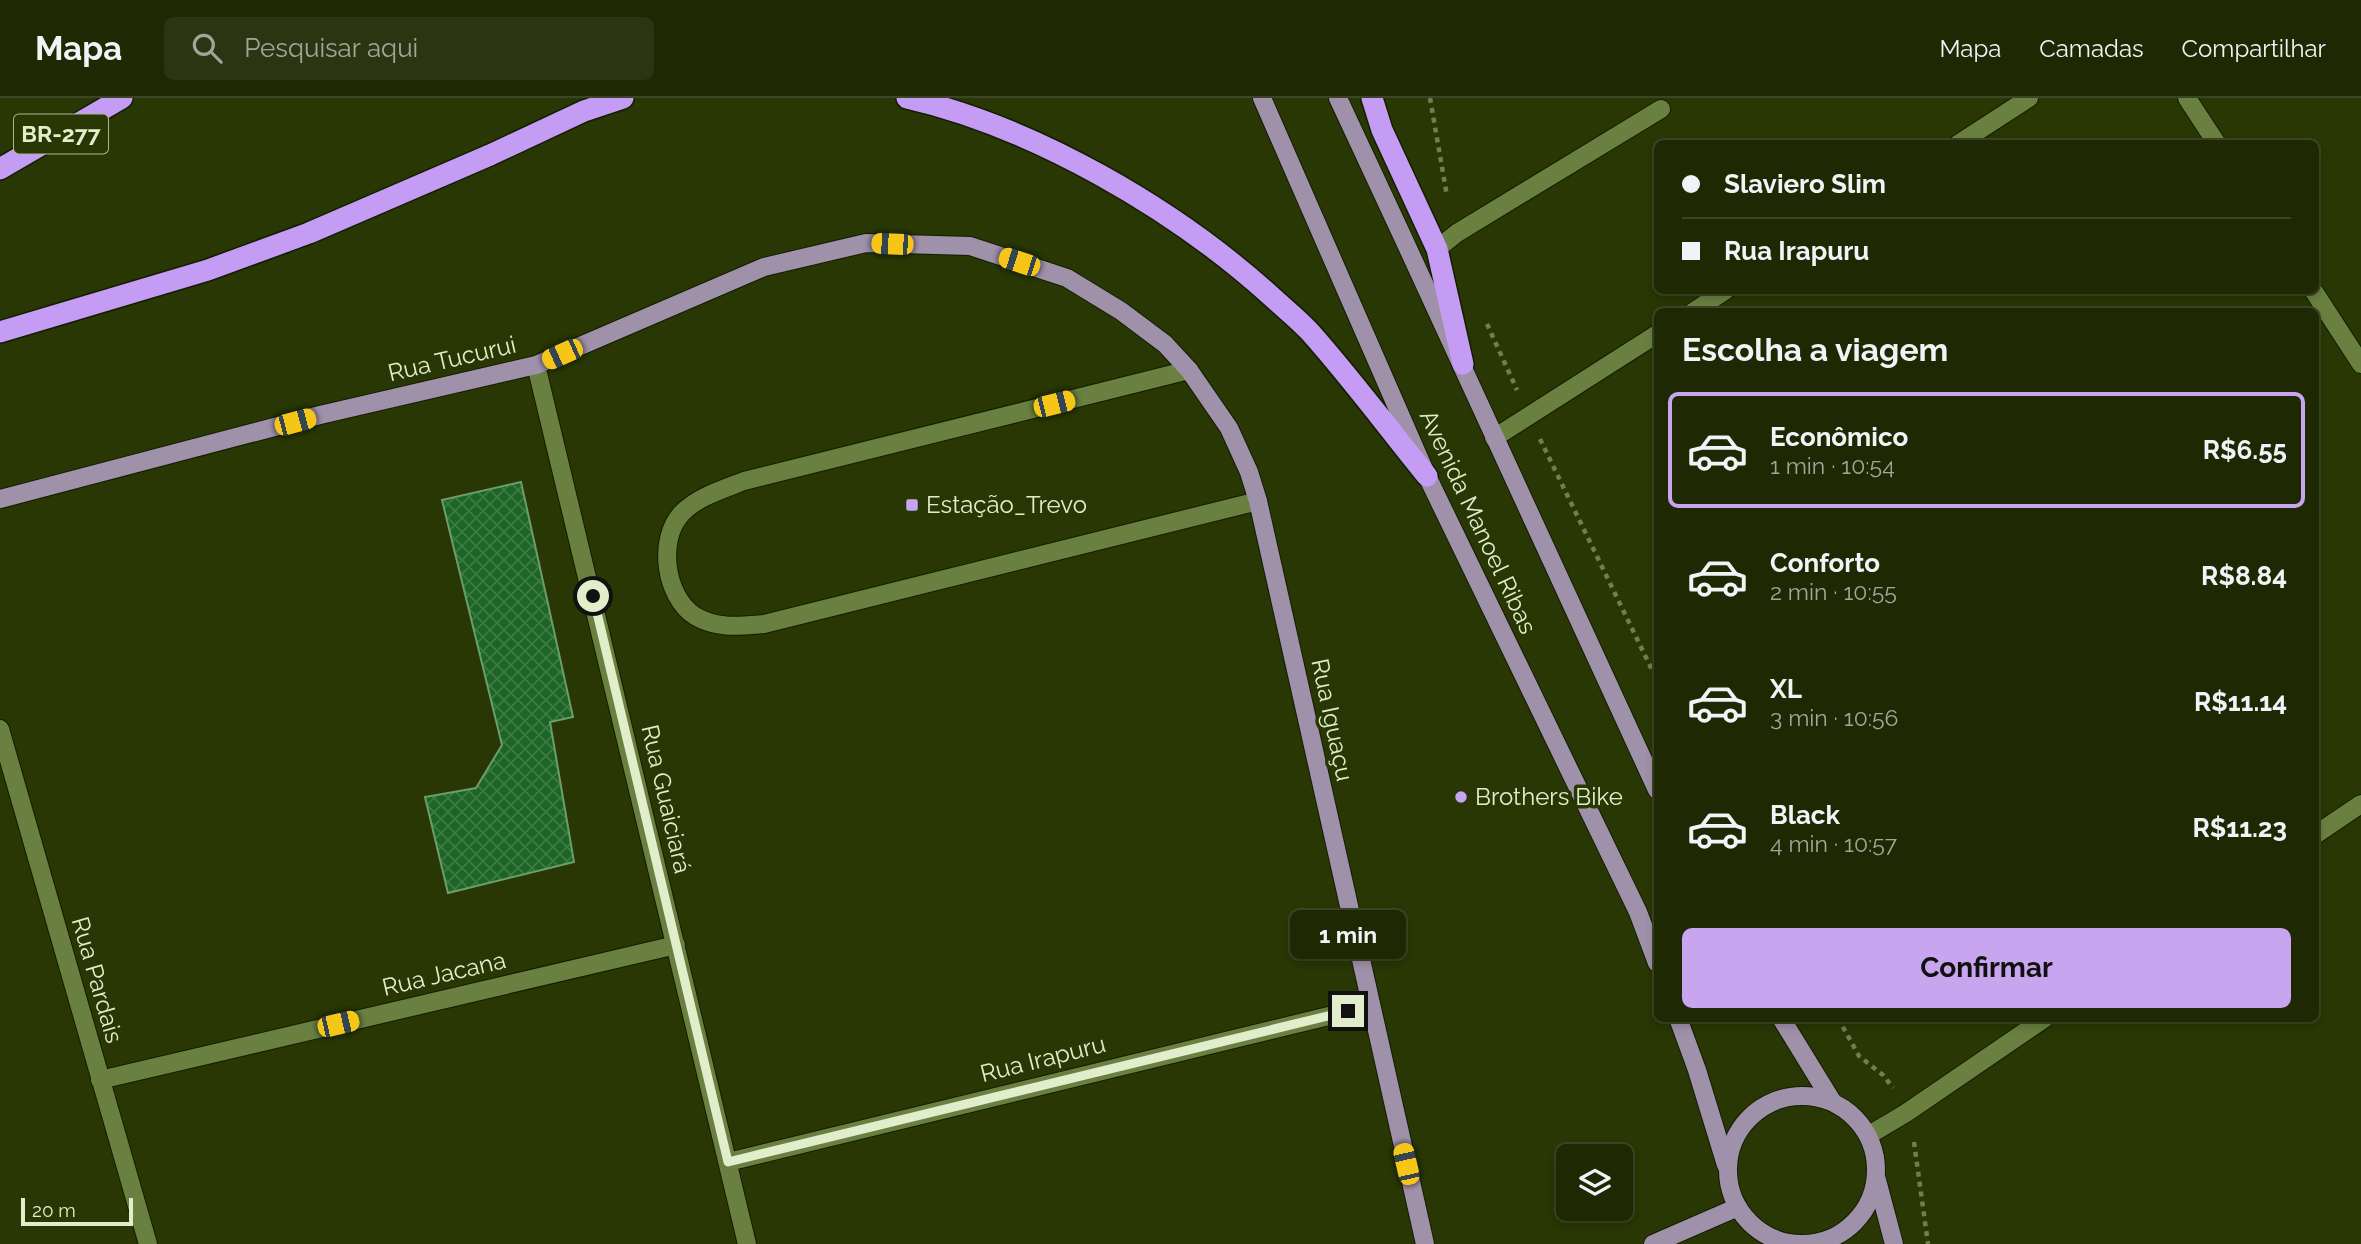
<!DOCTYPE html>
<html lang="pt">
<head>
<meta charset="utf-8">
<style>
	:root { --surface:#1e2903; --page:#2b3512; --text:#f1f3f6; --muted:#a1a69a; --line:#3c4525; --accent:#c7a6ef }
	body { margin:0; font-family:Raleway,sans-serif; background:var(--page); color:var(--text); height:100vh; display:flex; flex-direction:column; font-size:26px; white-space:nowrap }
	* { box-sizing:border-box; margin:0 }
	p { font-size:23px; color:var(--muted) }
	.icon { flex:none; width:38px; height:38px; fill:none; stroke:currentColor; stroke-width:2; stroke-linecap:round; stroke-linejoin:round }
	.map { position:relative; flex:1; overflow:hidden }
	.panel { position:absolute; left:1654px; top:210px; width:665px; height:714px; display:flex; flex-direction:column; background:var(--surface); border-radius:10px; box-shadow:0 4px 10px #0003,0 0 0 2px var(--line) }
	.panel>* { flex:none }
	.hud { position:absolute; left:1654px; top:42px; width:665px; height:154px; border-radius:10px; box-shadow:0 4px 10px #0003,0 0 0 2px var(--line); display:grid; align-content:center; height:154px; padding:0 28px; background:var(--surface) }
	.controls { position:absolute; left:1556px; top:1046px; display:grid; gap:14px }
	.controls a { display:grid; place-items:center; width:77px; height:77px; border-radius:10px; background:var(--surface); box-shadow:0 4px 10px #0003,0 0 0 2px var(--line); font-size:35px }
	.scale { position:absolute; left:21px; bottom:18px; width:112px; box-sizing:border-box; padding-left:7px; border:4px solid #e0eecc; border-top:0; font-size:19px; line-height:24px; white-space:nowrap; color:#e0eecc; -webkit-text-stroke:5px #283704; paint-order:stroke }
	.end { position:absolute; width:32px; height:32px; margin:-16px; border:9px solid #e0eecc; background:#111; box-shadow:0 0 0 4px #111 }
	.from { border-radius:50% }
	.bubble { position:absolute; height:49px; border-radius:10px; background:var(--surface); box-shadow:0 4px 10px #0003,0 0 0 2px var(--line); font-size:23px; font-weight:700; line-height:49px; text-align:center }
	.car { position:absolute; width:21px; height:42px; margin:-21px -10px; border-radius:9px; box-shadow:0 0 5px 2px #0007; background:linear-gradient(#f5c518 24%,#345 0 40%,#f5c518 0 76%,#345 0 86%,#f5c518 0) }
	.hud b { display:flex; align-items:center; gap:24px; height:66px; font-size:26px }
	.hud b+b { border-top:2px solid var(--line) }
	.hud i { width:18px; height:18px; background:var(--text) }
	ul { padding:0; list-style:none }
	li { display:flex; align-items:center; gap:21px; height:116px; margin:0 14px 10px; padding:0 14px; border:4px solid transparent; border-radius:10px }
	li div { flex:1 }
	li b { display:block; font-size:26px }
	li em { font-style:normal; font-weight:700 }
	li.selected { border-color:var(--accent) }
	li>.icon { width:63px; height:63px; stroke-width:1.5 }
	h2 { padding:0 28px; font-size:32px; line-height:84px }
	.action { display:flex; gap:14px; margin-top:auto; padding:14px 28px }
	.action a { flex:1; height:80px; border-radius:10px; background:var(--accent); color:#111; font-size:28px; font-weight:700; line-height:80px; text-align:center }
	header { display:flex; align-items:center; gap:42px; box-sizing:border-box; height:98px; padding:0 35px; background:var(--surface); border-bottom:2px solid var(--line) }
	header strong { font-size:33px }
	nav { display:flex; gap:38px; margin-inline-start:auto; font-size:24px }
	.search { width:490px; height:63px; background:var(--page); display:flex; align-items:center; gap:18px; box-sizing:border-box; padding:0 24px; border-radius:10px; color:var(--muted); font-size:26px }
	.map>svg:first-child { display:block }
	.building { fill:url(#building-cross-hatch); stroke:#6a9e6c; stroke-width:2 }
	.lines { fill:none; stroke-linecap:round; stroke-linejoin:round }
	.minor-casing { stroke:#131d00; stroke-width:20 }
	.major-casing { stroke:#131d00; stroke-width:20 }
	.highway-casing { stroke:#131d00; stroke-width:24 }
	.path { stroke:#707f53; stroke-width:4.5; stroke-dasharray:5 5; stroke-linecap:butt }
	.minor { stroke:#698040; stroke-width:18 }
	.major { stroke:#a091ab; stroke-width:18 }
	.highway { stroke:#c59cf3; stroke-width:21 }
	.route { stroke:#e0eecc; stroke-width:9 }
	.poi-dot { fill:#c7a6ef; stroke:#283704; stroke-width:2.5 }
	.labels { text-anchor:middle; stroke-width:7; stroke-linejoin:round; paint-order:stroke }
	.shield { fill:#283704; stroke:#a9b790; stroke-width:2 }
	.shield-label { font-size:23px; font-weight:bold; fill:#e0eecc }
	.street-label { font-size:24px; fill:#e0eecc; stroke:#283704 }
	.poi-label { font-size:24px; fill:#e0eecc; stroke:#283704; text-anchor:start }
</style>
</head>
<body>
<header>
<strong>Mapa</strong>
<div class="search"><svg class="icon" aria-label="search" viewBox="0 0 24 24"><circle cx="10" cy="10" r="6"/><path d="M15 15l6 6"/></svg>Pesquisar aqui</div>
<nav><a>Mapa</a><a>Camadas</a><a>Compartilhar</a></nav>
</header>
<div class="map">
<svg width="2361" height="1146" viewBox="0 0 2361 1146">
	<defs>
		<pattern id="building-cross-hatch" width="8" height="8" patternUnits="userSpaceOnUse" patternTransform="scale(1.75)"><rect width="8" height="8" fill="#1d6526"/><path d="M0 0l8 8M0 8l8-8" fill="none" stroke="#3e7b44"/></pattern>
	</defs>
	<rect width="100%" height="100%" fill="#283704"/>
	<path class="building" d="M521,384L573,619L550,624L574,764L448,795L425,699L476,690L502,647L442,402Z"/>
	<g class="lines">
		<g class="minor-casing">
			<g id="minor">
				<path d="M2187,0L2217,46"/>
				<path d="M1958,46L2029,0"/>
				<path d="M1437,151L1457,135L1661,11"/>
				<path d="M2313,192L2361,266"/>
				<path d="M1693,214L1726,192"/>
				<path d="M536,267L747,1146"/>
				<path d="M1189,272L744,383C724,391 697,399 682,415C657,441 665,499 695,518C717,531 739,528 764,526L1258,403"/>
				<path d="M1494,340L1657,236"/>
				<path d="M0,631L148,1146"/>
				<path d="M2315,737L2361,706"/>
				<path d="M100,982L676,847"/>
				<path d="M1869,1037L1906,1015L2045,920"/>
				<path d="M728,1064L1370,908"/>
			</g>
		</g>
		<g class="major-casing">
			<g id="major">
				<path d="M1262,0L1427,378L1638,814L1657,865"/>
				<path d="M1338,0C1446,230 1550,462 1657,692"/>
				<path d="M0,401L320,317L536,267L764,169L866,145L970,148L1067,180L1121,213L1165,246L1189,272L1229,330L1249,374L1258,403L1425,1146"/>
				<path d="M1678,920L1697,972L1726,1067"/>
				<path d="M1781,920L1832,1003"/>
				<circle cx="1802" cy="1072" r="74"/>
				<path d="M1877,1082L1894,1146"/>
				<path d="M1653,1146L1738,1109"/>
			</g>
		</g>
		<g class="highway-casing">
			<g id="highway">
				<path d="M907,0C1034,29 1175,111 1271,198C1284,210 1298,221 1310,234C1351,280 1388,330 1427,378"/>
				<path d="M1372,0L1382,32L1437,151L1463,266"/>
				<path d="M0,71L122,0"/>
				<path d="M0,234L208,172L309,135L490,57L584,13L623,0"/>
			</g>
		</g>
		<g class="path">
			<path d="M1430,0L1447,98"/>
			<path d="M1487,226L1517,292"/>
			<path d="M1540,341L1657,582"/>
			<path d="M1838,920L1859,958L1883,977L1893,990"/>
			<path d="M1914,1044L1928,1146"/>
		</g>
		<use href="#minor" class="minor"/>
		<use href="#major" class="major"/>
		<use href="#highway" class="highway"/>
	</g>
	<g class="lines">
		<path class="route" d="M593,498L728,1064L1348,913"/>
	</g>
	<g class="poi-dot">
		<rect x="905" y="400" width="14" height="14" rx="3.5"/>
		<circle cx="1461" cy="699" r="7"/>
	</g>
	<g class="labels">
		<rect class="shield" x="14" y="16.5" width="94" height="39" rx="5"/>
		<g class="shield-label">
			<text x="61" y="44">BR-277</text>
		</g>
		<g class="street-label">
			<text transform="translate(452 261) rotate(-13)" y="8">Rua Tucurui</text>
			<text transform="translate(1478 424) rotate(65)" y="8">Avenida Manoel Ribas</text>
			<text transform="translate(1332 622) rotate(78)" y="8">Rua Iguaçu</text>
			<text transform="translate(666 701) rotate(77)" y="8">Rua Guaiciará</text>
			<text transform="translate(444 876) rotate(-13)" y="8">Rua Jacana</text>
			<text transform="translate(97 882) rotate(74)" y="8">Rua Pardais</text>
			<text transform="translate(1043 961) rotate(-14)" y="8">Rua Irapuru</text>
		</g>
		<g class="poi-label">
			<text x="926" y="415">Estação_Trevo</text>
			<text x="1475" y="707">Brothers Bike</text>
		</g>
	</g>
</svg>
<div class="controls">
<a><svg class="icon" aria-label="layers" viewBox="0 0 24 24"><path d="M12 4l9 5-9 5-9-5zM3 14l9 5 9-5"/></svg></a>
</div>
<div class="scale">20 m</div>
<i class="end from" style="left:593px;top:498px"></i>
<i class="end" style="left:1348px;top:913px"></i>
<div class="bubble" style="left:1290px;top:812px;width:116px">1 min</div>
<i class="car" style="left:892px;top:146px;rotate:272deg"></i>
<i class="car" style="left:1019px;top:164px;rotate:288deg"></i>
<i class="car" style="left:562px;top:256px;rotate:246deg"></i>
<i class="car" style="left:1054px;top:306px;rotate:76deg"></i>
<i class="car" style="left:295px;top:324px;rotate:75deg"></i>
<i class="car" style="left:338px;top:926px;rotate:77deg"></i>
<i class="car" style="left:1406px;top:1066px;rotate:347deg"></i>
<div class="hud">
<b><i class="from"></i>Slaviero Slim</b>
<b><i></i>Rua Irapuru</b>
</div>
<section class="panel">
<h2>Escolha a viagem</h2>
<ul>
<li class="selected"><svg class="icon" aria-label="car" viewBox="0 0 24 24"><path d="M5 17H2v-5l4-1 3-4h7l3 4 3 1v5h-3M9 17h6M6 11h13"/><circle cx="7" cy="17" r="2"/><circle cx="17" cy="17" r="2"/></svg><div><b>Econômico</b><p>1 min · 10:54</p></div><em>R$6.55</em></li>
<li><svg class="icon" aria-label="car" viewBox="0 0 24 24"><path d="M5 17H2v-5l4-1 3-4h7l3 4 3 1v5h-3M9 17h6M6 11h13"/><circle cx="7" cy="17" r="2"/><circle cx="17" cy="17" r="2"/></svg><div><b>Conforto</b><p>2 min · 10:55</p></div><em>R$8.84</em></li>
<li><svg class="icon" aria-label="car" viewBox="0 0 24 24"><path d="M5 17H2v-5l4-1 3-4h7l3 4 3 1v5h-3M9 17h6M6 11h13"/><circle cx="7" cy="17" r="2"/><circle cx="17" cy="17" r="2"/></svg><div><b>XL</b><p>3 min · 10:56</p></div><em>R$11.14</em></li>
<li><svg class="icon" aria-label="car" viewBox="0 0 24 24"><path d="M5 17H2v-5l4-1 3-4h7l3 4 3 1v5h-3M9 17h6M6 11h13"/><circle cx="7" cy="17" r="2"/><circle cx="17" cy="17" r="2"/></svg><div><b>Black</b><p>4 min · 10:57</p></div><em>R$11.23</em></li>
</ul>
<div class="action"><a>Confirmar</a></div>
</section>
</div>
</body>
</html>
